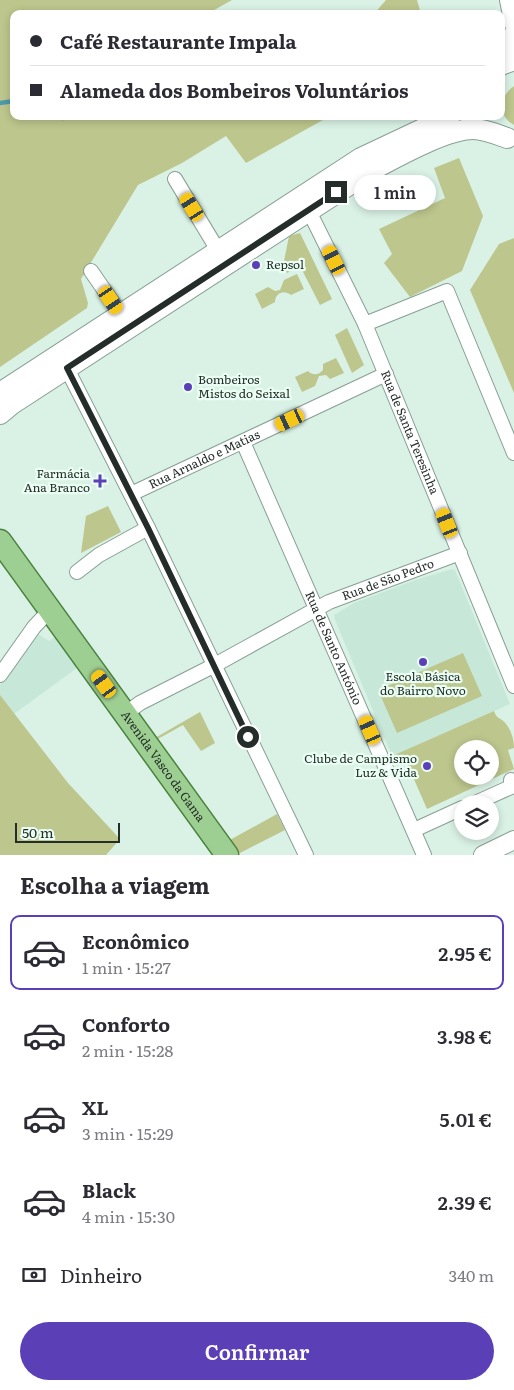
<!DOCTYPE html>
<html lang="pt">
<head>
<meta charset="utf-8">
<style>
	:root { --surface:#fff; --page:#f2f2f3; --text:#2b2b33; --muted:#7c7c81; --line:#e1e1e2; --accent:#5a3fb7 }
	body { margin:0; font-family:Literata,serif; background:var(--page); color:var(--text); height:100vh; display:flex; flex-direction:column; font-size:19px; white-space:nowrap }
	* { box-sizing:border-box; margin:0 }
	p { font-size:16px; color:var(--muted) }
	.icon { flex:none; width:28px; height:28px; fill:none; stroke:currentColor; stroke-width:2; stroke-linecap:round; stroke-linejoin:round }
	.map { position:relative; height:855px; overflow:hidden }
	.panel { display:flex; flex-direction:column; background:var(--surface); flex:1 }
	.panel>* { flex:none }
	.banner { position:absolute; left:10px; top:10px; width:495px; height:110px; border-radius:10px; box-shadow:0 2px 8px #0003; display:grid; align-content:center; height:110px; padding:0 20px; background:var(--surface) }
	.controls { position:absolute; left:454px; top:740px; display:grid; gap:10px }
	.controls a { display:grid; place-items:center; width:45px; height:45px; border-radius:50%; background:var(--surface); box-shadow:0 2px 8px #0003; font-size:25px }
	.scale { position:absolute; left:15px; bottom:12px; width:105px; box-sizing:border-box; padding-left:5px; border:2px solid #242d29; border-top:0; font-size:14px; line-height:18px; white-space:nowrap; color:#242d29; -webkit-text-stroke:4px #eafef4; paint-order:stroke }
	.end { position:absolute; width:22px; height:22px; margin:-11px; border:6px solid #242d29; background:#fff; box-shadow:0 0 0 2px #fff }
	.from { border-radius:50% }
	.bubble { position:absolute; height:35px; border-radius:18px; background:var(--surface); box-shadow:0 2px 8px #0003; font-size:16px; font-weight:600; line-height:35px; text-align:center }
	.car { position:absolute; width:15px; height:30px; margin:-15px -8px; border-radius:6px; box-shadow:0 0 4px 1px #0007; background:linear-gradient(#f5c518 24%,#345 0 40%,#f5c518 0 76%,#345 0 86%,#f5c518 0) }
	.banner b { display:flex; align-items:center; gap:18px; height:48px; font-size:19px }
	.banner b+b { border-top:1px solid var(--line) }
	.banner i { width:12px; height:12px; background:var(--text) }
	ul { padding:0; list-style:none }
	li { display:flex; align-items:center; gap:15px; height:75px; margin:0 10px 8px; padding:0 10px; border:2px solid transparent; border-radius:10px }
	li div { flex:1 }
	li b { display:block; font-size:19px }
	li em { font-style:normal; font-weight:600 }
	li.on { border-color:var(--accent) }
	li>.icon { width:45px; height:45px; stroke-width:1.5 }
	h2 { padding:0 20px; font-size:22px; line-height:60px }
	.pay { display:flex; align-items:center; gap:12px; height:55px; padding:0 20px; font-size:19px }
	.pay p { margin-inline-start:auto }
	.action { display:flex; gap:10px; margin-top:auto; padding:10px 20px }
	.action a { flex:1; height:58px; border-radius:30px; background:var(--accent); color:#fff; font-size:20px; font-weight:600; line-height:58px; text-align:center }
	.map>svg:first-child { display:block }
	.built { fill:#c7e8d8 }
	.green { fill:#bdc68d; fill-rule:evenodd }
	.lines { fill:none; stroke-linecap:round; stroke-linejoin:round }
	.stream { stroke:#4e9aab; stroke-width:4.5 }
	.minor-casing { stroke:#889f94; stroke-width:16 }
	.tertiary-casing { stroke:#889f94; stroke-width:20 }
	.secondary-casing { stroke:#889f94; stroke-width:22 }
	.primary-casing { stroke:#49823e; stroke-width:25 }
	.minor { stroke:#fff; stroke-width:14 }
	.tertiary { stroke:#fff; stroke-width:18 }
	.secondary { stroke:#fff; stroke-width:20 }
	.primary { stroke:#9ecf92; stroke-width:22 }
	.route { stroke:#242d29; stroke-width:6 }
	.poi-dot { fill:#5a3fb7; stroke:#eafef4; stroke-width:2 }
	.labels { text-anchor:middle; stroke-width:4.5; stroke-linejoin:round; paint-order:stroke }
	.poi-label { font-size:12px; fill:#242d29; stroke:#eafef4; text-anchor:start }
	.street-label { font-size:12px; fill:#242d29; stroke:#eafef4 }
</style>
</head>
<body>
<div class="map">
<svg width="514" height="855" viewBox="0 0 514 855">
	<rect width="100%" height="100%" fill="#daf2e6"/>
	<g class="built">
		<path d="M452,569L455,570L510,704L392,756L335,620L334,615L354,603L415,580Z"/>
		<path d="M38,634L49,641L55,637L77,668L14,714L0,695V685Z"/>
	</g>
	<g class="green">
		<path d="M0,0H232L207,14H14V116H330L246,163L226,136L182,163L138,185L81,279L88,303L87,308L0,367Z"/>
		<path d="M386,0H417L421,14H374Z"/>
		<path d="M514,86V125C497,116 499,96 514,86Z"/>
		<path d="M459,158L483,216L462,271L410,297L384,263L392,254L379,229L445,198L434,168Z"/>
		<path d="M300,233L332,299L320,305L300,266L287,273L283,266L289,236Z"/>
		<path d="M514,238V393L470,290L499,244Z"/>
		<path d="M297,274L304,289L291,295C284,289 275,293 275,302L262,309L255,294L268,287L275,291L280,290L284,280Z"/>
		<path d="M347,328L364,365L352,373L335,335Z"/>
		<path d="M336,358L344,373L330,379L326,375L319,376L315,386L302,392L295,377L308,371C313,376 319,375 323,370V364Z"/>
		<path d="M108,506L121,532L81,553L86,516Z"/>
		<path d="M463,653L482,696L397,733L378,690Z"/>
		<path d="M0,695L68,783L120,839L106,855H0Z"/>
		<path d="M494,711C496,717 498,717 502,720C510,726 514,738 514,748L508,750L514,769L427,809L406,761L398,760L392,756ZM462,749H490V776H462Z"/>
		<path d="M200,712L215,743L201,751L183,725L156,740L155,738Z"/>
		<path d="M277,814L285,830L238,854L228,841Z"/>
	</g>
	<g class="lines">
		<g class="stream">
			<path d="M0,103L14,101"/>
			<path d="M60,116L63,118"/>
		</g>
		<g class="minor-casing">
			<g id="minor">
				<path d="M175,179L222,257"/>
				<path id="s1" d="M306,205L365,324L514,686"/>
				<path d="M91,271L125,320"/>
				<path d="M365,324L447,291L514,453"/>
				<path d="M63,361L148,528L306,855"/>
				<path id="s2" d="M243,442L424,855"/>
				<path id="s3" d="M131,494L386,374"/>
				<path d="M77,572L99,555L148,528"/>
				<path d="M0,675L34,627L51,609"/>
				<path id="s4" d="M125,714L140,703L213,666L329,602L460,553"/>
				<path d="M473,804L511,787V780"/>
				<path d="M414,830L462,808"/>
			</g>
		</g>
		<g class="tertiary-casing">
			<g id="tertiary">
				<path d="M509,0L514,25"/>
				<path d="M505,63L514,32"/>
				<path d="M483,855L514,840"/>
			</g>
		</g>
		<g class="secondary-casing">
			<g id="secondary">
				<path d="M501,65L514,60"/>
				<path d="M0,393L361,158L450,116"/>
				<path d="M0,414L12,404L372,170C397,157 446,129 473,129C484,129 496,134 507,138"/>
			</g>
		</g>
		<g class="primary-casing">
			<g id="primary">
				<path id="s5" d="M0,541L227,855"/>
			</g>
		</g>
		<use href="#minor" class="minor"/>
		<use href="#tertiary" class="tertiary"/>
		<use href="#secondary" class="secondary"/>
		<use href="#primary" class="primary"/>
	</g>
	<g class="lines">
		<path class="route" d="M248,737L148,528L67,368L336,192"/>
	</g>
	<g class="poi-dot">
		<circle cx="256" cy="265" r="5"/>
		<circle cx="188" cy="387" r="5"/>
		<path d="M97.5 473.5h5v5h5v5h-5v5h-5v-5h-5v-5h5z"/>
		<circle cx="423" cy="662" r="5"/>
		<circle cx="427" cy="766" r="5"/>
	</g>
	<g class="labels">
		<g class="poi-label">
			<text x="266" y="269">Repsol</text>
			<text x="198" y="384">Bombeiros<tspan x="198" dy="14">Mistos do Seixal</tspan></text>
			<text x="90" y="478" text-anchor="end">Farmácia<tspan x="90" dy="14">Ana Branco</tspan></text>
			<text x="423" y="681" text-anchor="middle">Escola Básica<tspan x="423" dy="14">do Bairro Novo</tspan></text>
			<text x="417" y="763" text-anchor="end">Clube de Campismo<tspan x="417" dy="14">Luz &amp; Vida</tspan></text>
		</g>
		<g class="street-label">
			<text dy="4" stroke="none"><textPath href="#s1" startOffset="250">Rua de Santa Teresinha</textPath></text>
			<text dy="4" stroke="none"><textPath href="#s3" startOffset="81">Rua Arnaldo e Matias</textPath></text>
			<text dy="4" stroke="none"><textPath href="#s4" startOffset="296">Rua de São Pedro</textPath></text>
			<text dy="4" stroke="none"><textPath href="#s2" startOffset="225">Rua de Santo António</textPath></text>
			<text dy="4" stroke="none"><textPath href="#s5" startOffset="278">Avenida Vasco da Gama</textPath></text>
		</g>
	</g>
</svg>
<div class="controls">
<a><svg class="icon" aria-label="locate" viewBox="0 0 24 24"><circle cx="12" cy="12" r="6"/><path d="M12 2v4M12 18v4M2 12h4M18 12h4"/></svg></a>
<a><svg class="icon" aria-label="layers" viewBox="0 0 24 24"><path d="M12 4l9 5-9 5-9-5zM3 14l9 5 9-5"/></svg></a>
</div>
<div class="scale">50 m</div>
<i class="end from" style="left:248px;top:737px"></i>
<i class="end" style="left:336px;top:192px"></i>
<div class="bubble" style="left:354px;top:175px;width:82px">1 min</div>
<i class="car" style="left:192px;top:207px;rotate:328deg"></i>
<i class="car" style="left:334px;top:260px;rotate:334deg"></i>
<i class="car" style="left:111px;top:300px;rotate:146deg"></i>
<i class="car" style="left:290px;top:420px;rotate:245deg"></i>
<i class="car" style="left:447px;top:523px;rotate:338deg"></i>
<i class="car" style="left:104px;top:684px;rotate:324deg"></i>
<i class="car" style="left:370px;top:730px;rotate:336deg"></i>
<div class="banner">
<b><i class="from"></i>Café Restaurante Impala</b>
<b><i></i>Alameda dos Bombeiros Voluntários</b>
</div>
</div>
<section class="panel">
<h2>Escolha a viagem</h2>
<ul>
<li class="on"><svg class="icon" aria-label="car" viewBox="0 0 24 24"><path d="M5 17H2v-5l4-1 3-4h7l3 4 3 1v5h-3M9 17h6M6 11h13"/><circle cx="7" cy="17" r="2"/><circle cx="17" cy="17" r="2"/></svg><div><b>Econômico</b><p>1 min · 15:27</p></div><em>2.95 €</em></li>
<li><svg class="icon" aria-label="car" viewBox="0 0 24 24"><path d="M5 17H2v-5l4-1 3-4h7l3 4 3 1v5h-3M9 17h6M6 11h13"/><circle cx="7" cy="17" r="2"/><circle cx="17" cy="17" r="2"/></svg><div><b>Conforto</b><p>2 min · 15:28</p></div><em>3.98 €</em></li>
<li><svg class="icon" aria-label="car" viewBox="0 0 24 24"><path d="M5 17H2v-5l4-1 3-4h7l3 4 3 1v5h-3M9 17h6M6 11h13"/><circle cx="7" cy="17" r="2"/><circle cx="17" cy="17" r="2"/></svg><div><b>XL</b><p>3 min · 15:29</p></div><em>5.01 €</em></li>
<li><svg class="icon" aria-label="car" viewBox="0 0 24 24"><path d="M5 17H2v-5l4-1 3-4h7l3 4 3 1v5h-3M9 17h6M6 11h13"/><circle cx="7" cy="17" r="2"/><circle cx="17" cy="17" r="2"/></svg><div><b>Black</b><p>4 min · 15:30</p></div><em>2.39 €</em></li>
</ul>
<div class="pay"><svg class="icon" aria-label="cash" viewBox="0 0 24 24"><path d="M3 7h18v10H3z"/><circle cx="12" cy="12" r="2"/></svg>Dinheiro<p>340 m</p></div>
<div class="action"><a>Confirmar</a></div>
</section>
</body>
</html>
